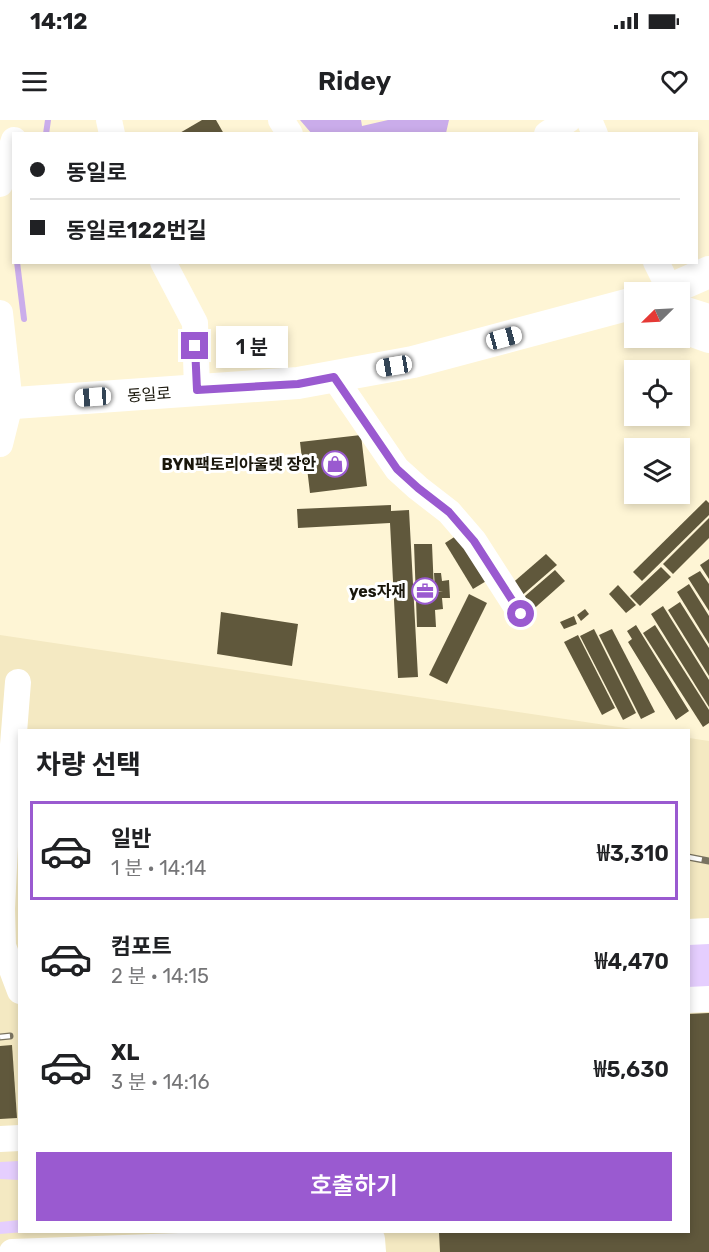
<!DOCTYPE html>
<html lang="ko">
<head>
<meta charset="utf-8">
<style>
	:root { --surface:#fff; --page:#f2f2f2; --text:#202124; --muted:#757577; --line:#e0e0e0; --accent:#9a5ad0 }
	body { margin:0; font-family:Rubik,"Noto Sans KR",sans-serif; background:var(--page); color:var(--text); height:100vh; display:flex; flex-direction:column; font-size:22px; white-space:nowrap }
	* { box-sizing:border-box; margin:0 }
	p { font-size:20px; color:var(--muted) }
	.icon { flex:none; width:33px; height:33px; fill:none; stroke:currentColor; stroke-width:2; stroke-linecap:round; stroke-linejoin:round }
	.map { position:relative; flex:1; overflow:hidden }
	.drawer { position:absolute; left:18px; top:609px; width:672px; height:504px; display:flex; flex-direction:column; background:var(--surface); border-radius:0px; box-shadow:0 3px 9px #0003 }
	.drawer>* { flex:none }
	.guide { position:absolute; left:12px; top:12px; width:686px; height:132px; border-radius:0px; box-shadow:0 3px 9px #0003; display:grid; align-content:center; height:132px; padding:0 18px; background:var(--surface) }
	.needle { width:39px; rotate:246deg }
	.buttons { position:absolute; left:624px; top:162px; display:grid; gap:12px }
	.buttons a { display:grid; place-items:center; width:66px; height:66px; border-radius:0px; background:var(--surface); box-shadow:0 3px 9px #0003; font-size:30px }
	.end { position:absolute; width:27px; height:27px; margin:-14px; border:8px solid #9a5ad0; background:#fff; box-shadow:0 0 0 3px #fff }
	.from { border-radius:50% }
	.bubble { position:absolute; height:42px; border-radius:0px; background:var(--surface); box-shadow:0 3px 9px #0003; font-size:20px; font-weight:600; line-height:42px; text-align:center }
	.car { position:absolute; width:18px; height:36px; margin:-18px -9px; border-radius:8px; box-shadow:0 0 4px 2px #0007; background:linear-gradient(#fff 24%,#345 0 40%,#fff 0 76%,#345 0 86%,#fff 0) }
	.guide b { display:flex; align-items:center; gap:21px; height:57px; font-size:22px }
	.guide b+b { border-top:2px solid var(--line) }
	.guide i { width:15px; height:15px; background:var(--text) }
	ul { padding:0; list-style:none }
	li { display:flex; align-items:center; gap:18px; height:99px; margin:0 12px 9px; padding:0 6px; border:3px solid transparent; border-radius:0px }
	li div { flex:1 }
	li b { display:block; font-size:22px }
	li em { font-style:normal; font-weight:600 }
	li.current { border-color:var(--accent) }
	li>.icon { width:54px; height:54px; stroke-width:1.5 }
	h2 { padding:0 18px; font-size:27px; line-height:72px }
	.cta { display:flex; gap:12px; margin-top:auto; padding:12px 18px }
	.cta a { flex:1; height:69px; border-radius:0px; background:var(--accent); color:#fff; font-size:24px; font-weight:600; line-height:69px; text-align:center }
	.status { display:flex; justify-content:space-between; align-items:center; height:42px; padding:0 30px; background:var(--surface); direction:ltr }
	.status svg { height:16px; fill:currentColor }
	header { display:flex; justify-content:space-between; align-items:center; height:78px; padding:0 18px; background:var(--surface); font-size:27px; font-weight:600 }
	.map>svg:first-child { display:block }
	.built { fill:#f4e9c2 }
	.green { fill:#e5cefe }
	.forest { fill:#caacea }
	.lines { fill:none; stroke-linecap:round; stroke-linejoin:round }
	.stream { stroke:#cbadeb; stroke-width:6 }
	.building { fill:#60583c }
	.minor { stroke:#fff; stroke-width:26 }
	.major { stroke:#fff; stroke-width:32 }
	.rail-casing { stroke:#797360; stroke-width:7 }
	.rail { stroke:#fff; stroke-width:4.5; stroke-dasharray:14; stroke-linecap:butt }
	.route { stroke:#9a5ad0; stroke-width:8 }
	.labels { text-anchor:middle; stroke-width:6; stroke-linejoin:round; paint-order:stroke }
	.street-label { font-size:16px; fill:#19160b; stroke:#fff }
	.poi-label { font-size:16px; font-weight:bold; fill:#19160b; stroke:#fff; text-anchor:end }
</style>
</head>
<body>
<div class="status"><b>14:12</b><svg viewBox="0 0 49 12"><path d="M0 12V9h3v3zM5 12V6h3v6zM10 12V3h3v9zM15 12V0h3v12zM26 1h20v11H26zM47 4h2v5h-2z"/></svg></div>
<header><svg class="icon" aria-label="menu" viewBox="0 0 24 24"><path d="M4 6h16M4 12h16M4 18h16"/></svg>Ridey<svg class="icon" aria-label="heart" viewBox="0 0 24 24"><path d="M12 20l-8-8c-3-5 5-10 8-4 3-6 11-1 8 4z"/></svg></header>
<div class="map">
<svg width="709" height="1132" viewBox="0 0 709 1132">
	<rect width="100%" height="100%" fill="#fef5d5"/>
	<path class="built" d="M0,515L639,610H20V1112H688L689,618L709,621V1132H0Z"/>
	<g class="green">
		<path d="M709,817V868L689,869L688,818Z"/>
		<path d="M19,1041V1060L0,1059V1042Z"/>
		<path d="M19,1100L20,1112H24L0,1114V1102Z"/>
	</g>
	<path class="forest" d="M300,0H361L362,6L388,0H449L446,13L312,14Z"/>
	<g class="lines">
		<g class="stream">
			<path d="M46,14L48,0"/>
			<path d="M17,142L24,199"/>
		</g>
	</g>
	<g class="building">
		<path d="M202,0H216L224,14H178Z"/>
		<path d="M361,315L367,366L310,373L307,348H303L300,322Z"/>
		<path d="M706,380L709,383V395L642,461L633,452Z"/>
		<path d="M391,385V391L409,390L418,557L398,558L390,403L298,408L297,389Z"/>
		<path d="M709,398V418L673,454L663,444Z"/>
		<path d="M459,414L488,460L473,469L445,423Z"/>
		<path d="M414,424H432L434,472H443L435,471L434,453H441L442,461L449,460L450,478H442L443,489L435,490L436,507H417Z"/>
		<path d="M546,434L557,445L519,478L509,466Z"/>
		<path d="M709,439V459L700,445Z"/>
		<path d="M661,447L671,457L640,486L630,476Z"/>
		<path d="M555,450L565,461L528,494L518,482Z"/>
		<path d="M700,451L709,464V491L688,458Z"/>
		<path d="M689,464L709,496V524L677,472Z"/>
		<path d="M618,465L636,485L626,493L609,474Z"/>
		<path d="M469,474L487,483L447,564L429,555Z"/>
		<path d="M680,482L709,528V556L668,490Z"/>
		<path d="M663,486L709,560V587L651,494Z"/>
		<path d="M585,489L589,494L581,501L577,495Z"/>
		<path d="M221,492L298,504L292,546L217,534Z"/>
		<path d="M574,496L577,504L564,509L560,502Z"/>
		<path d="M636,505L689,591L676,600L628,522L632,519L627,511Z"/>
		<path d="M655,505L709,590V603L703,607L643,513Z"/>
		<path d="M594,509L636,593L623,600L580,516Z"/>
		<path d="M612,509L655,592L641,599L599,515Z"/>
		<path d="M578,515L615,588L602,595L564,522Z"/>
		<path d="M709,893V1132H440L439,1112H688V894Z"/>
		<path d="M12,925L17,998L0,999V926Z"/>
	</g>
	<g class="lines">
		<g class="minor">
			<path d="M109,0L112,14"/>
			<path d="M281,0L290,14"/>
			<path d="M589,0L595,14"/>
			<path d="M547,14L568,0"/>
			<path d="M0,64L14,20"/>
			<path d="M163,142L195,203L197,270"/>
			<path d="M656,142L671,172"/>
			<path d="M680,188L692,214L709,220"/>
			<path d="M680,188L709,197"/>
			<path d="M0,193L10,284L0,324"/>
			<path d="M334,257L397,349L418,368L449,392L474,421L521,494"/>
			<path d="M18,562L5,726L2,789L3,826L20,871"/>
			<path d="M688,812L709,811"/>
			<path d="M688,880L709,879"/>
			<path d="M0,1019L20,1018"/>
			<path d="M12,1132L372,1119L373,1132"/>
		</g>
		<g class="major">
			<path d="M664,172L709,152"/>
			<path d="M0,284L298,263L413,242L634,183"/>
		</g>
		<g class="rail-casing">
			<g id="rail">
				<path d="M688,737L709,741"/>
				<path d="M0,917L10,916"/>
			</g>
		</g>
		<use href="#rail" class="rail"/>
	</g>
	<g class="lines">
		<path class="route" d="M195,226L197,270L298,264L334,257L397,349L418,368L449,392L474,421L521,494"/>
	</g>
	<defs>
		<g id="shop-ring" transform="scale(1.35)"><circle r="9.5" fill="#fff" stroke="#9a5ad0" stroke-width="1.5"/><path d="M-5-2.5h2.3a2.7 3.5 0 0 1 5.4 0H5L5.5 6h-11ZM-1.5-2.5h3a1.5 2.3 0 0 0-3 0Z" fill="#9a5ad0"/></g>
		<g id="office-ring" transform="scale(1.35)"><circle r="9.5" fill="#fff" stroke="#9a5ad0" stroke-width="1.5"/><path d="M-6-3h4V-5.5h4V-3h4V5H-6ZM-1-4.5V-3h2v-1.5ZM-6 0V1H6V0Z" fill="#9a5ad0"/></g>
	</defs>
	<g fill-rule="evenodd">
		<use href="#shop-ring" x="335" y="344"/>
		<use href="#office-ring" x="425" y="471"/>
	</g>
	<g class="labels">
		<g class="street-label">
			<text transform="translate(149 274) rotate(-4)" y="6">동일로</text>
		</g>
		<g class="poi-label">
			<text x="316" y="350">BYN팩토리아울렛 장안</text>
			<text x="406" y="477">yes자재</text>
		</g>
	</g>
</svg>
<div class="buttons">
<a><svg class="needle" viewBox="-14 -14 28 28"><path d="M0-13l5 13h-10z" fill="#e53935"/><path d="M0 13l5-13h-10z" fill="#757577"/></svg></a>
<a><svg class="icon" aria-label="locate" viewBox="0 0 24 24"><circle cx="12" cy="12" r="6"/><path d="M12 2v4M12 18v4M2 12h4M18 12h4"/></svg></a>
<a><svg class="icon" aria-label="layers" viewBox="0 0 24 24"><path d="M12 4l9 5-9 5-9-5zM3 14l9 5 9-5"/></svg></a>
</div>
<i class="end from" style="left:521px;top:494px"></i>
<i class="end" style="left:195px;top:226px"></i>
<div class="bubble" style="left:216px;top:206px;width:72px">1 분</div>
<i class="car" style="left:504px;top:218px;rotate:75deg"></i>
<i class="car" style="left:394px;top:246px;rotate:260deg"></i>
<i class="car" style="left:93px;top:277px;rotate:266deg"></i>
<div class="guide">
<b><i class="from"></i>동일로</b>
<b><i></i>동일로122번길</b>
</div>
<section class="drawer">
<h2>차량 선택</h2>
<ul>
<li class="current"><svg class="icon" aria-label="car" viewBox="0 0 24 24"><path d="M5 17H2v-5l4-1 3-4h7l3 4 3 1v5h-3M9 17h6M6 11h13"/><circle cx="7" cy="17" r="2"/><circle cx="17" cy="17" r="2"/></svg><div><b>일반</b><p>1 분 · 14:14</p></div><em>₩3,310</em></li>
<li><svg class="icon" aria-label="car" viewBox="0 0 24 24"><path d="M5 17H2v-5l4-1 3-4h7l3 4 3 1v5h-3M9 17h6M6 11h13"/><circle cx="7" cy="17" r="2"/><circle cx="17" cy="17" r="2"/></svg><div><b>컴포트</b><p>2 분 · 14:15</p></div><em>₩4,470</em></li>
<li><svg class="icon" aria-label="car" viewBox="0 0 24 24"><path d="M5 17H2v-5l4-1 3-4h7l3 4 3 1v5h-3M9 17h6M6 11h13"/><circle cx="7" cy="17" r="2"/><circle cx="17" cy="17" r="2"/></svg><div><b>XL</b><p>3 분 · 14:16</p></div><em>₩5,630</em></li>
</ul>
<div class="cta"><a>호출하기</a></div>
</section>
</div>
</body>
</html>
